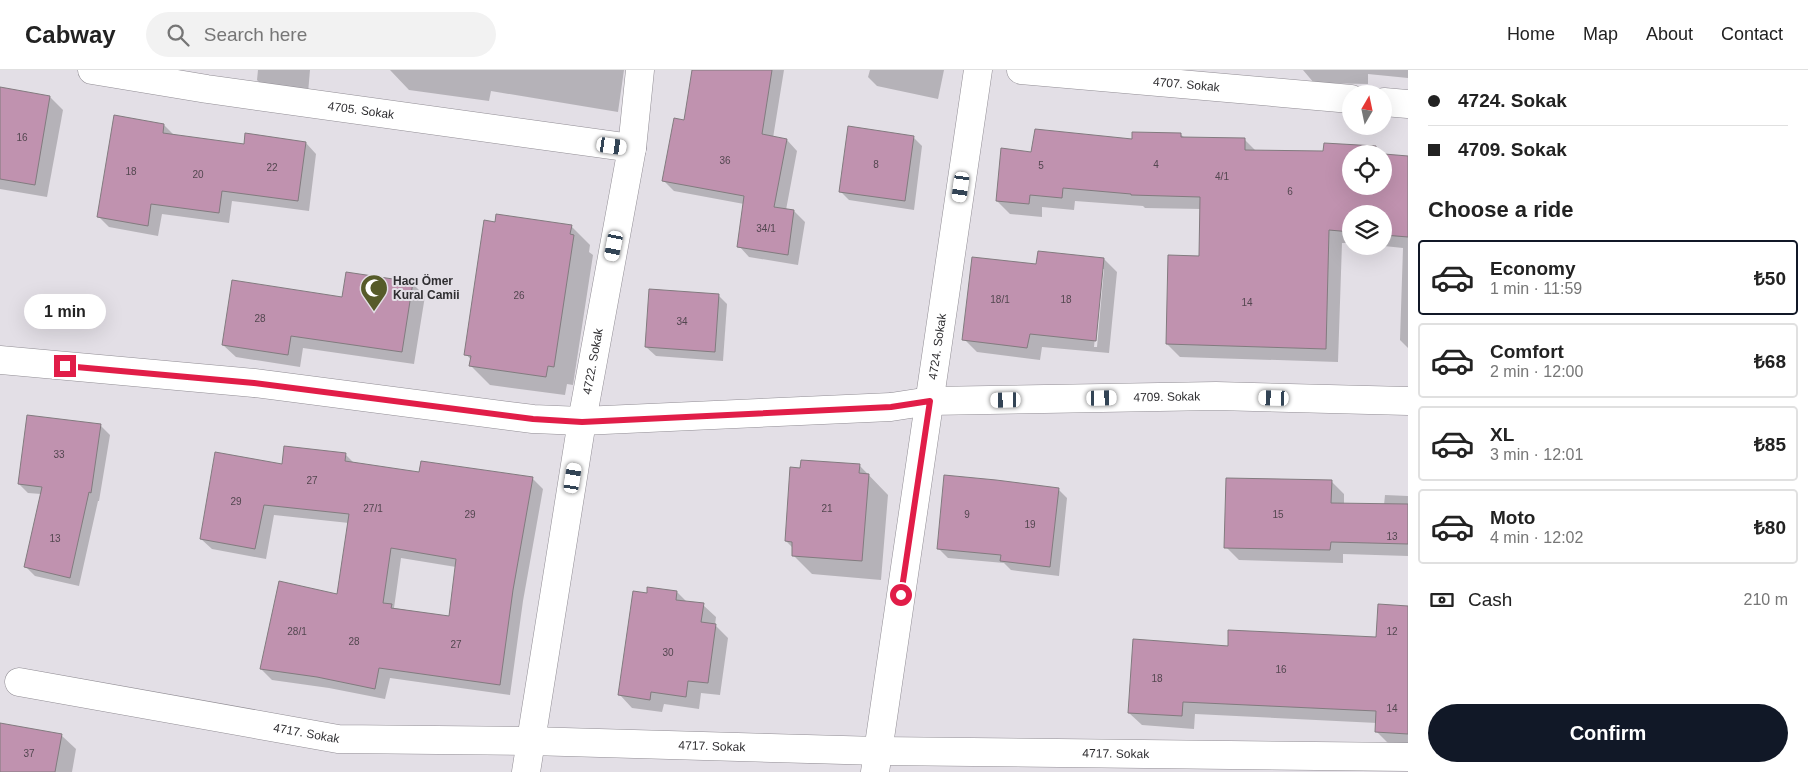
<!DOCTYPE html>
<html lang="en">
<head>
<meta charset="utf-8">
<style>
	:root { --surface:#fff; --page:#f2f2f2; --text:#222; --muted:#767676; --line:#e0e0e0; --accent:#111827 }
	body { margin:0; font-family:Arial,sans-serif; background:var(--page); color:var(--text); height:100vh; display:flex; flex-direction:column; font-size:19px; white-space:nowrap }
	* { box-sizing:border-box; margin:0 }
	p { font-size:16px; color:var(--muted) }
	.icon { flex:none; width:28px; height:28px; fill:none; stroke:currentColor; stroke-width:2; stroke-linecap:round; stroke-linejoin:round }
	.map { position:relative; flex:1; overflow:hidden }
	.panel { display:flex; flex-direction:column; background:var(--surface); width:400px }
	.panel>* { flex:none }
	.hud { display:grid; align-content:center; height:110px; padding:0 20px; background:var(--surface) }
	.needle { width:32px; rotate:9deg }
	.tools { position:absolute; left:1342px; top:15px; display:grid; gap:10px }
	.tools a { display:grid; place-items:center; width:50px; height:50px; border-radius:50%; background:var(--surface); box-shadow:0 5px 20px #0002; font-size:25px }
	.end { position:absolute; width:22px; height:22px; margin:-11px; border:6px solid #e11d48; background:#fff; box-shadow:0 0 0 2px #fff }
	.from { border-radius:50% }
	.bubble { position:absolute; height:35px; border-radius:18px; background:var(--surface); box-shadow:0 5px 20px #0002; font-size:16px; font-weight:800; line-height:35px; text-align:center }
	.car { position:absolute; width:15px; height:30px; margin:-15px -8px; border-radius:6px; box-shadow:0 0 4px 1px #0007; background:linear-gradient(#fff 24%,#345 0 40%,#fff 0 76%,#345 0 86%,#fff 0) }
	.hud b { display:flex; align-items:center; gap:18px; height:48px; font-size:19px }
	.hud b+b { border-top:1px solid var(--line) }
	.hud i { width:12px; height:12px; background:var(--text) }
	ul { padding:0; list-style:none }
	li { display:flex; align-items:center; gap:15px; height:75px; margin:0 10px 8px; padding:0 10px; border:2px solid var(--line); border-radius:5px }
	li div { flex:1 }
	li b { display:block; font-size:19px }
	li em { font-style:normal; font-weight:800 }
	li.active { border-color:var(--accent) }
	li>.icon { width:45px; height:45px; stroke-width:1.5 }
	h2 { padding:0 20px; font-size:22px; line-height:60px }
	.pay { display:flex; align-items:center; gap:12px; height:55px; padding:0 20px; font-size:19px }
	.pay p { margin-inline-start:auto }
	.primary-button { display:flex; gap:10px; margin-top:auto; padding:10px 20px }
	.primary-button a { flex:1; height:58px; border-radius:30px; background:var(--accent); color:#fff; font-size:20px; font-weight:800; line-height:58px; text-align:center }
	header { display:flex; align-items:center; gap:30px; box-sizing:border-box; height:70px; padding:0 25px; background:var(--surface); border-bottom:1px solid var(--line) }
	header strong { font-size:24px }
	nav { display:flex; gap:28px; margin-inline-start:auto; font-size:18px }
	.search { width:350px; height:45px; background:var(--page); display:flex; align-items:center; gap:12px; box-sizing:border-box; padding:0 18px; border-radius:28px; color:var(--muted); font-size:19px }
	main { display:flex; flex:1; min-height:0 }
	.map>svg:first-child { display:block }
	.shadow { fill:#0003; fill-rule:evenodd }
	.building { fill:#c092af; stroke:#827b7f; fill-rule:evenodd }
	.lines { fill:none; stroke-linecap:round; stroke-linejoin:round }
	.minor-casing { stroke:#918d94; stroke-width:29 }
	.minor { stroke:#fff; stroke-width:28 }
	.route { stroke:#e11d48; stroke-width:6 }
	.labels { text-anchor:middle; stroke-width:4; stroke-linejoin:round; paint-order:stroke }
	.number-label { font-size:10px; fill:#534750 }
	.street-label { font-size:12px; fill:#2f2e31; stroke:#e3dfe6 }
	.poi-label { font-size:12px; font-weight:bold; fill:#2f2e31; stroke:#e3dfe6; text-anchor:start }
</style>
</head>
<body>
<header>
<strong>Cabway</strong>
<div class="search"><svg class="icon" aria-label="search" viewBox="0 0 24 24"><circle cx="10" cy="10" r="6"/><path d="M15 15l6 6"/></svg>Search here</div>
<nav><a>Home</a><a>Map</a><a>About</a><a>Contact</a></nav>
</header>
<main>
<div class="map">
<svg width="1408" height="702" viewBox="0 0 1408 702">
	<rect width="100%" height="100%" fill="#e3dfe6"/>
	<g class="shadow">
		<path d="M258,0H310L308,23L266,19L257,10Z"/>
		<path d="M390,0H624L618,42L491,21L489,31L409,20Z"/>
		<path d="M694,0H784L773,68L787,70L797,81L786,140L794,141L805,152L798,195L749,187L739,176L744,134L674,121L664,111L685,51Z"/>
		<path d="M870,0H944L938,29L877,16L868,7Z"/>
		<path d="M1303,0H1408V8L1368,4V14L1314,13Z"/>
		<path d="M0,18L50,27L63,40L47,127L0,119Z"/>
		<path d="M164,55L175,66L245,76L306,73L316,84L309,141L232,131L229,153L162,144L158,166L109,157L99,147Z"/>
		<path d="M1180,64L1185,68L1244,69L1256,81L1325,82L1376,78L1382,84H1351V116H1384V86L1408,87V278L1400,270L1403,178L1384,176V144H1351V173H1342L1338,292L1180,287L1167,274L1200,187L1201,139L1145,138L1143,136L1075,131L1074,140L1042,137V147L1010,144L997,131L1032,84Z"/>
		<path d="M913,67L922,76L914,140L849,130L840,121Z"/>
		<path d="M571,156L590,175L589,182L593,185L573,315L567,314L565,325L490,315L471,296V290L466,284Z"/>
		<path d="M1104,189L1117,202L1109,283L1042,277L1040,290L977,282L964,269L1037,196ZM1102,199H1104L1097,277H1094Z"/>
		<path d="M412,213L425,226L414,294L303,278L300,297L236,287L223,275L343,228Z"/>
		<path d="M718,225L727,234L723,291L656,286L646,277Z"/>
		<path d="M101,356L110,365L99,431H98L79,516L35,506L26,497L41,424L28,423L19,414Z"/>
		<path d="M345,384L355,394L420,404L532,408L543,419L523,531L510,625L390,608L385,629L329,618L272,610L261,599L338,525L349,453L274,445L266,489L212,479L201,469L283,396ZM401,488L456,497L450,547L394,538Z"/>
		<path d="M802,392L860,396L888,425L881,510L812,504L793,485V478L786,471Z"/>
		<path d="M1331,411L1344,424V435H1384L1385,425L1408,426V486L1343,484V493L1239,490L1226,477Z"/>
		<path d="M1058,419L1067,428L1059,506L1011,500L1004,493L948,488L939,479Z"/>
		<path d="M677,522L687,532L703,535L716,547L715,555L728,568L720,625L701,623L699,639L664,634L662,642L632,638L620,625L648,524Z"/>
		<path d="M1408,533V675L1389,674L1376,661L1377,653L1195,644L1194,659L1142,655L1129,643L1229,577L1377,568L1408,537Z"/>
		<path d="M0,654L61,665L76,679L72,702H0Z"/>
	</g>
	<g class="building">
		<path d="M692,0H772L762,64L787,69L774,137L794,140L788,185L737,177L744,126L662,111L674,48L684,50Z"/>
		<path d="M0,17L50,26L35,115L0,109Z"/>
		<path d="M114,45L164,54L163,63L244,74L245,63L306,72L298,131L222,121L219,143L151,134L148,156L97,147Z"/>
		<path d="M848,56L914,66L905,131L839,122Z"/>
		<path d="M1035,59L1132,69V62L1181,63V67L1245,68V80L1323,81L1324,73L1376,76V84H1351V116H1384V84L1408,86V167L1384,165V144H1351V162L1329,160L1326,279L1166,274L1168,185L1199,186L1200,127L1131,125V124L1063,118L1062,128L1030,125L1029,134L996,131L1001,78L1031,82Z"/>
		<path d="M496,144L572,155L570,164L574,165L554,297L548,296L546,307L469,296L471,286L464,285L484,150L495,152Z"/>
		<path d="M1038,181L1104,188L1096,271L1030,264L1027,278L962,270L972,187L1036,194Z"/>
		<path d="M346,202L413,212L402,282L291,266L288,285L222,275L232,210L342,227Z"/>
		<path d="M649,219L719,224L715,282L645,277Z"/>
		<path d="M27,345L101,354L91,423L89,422L70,508L24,497L42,417L18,414Z"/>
		<path d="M284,376L346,383L345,391L419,402L421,391L533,407L513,520L500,615L379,598L375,619L317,607L260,599L279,511L337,524L349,444L264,435L255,479L200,469L215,382L282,394ZM391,478L456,489L449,546L391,538L392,534L383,533Z"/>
		<path d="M801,390L860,394L859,403L869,404L862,491L792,486V472L785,471L790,397L800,398Z"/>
		<path d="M944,405L996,410L1059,418L1050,497L1000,491L1001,485L937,479Z"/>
		<path d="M1226,408L1332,410L1331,433L1408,434V474L1331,472L1330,480L1224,478Z"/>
		<path d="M647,517L677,521L676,530L704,533L701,552L716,554L708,613L688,611L686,627L651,622L650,630L618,625L633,521L647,523Z"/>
		<path d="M1378,534L1408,536V664L1375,662L1376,641L1183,632L1182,646L1128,643L1133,569L1228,576V560L1376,567Z"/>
		<path d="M0,653L62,664L55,702H0Z"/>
	</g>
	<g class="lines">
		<g class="minor-casing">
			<g id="minor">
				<path id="s1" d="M92,0L207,19L632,78"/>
				<path id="s2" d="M1021,0L1351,29"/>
				<path d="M1384,32L1408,34"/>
				<path id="s3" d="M0,290L254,313L533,349L582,351L891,337L930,331L1216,326L1408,331"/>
				<path id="s4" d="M19,612L338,669L530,671L879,681L1408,687"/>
				<path id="s5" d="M526,702L582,351L632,78L640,0"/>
				<path id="s6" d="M875,702L978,0"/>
			</g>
		</g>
		<use href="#minor" class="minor"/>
	</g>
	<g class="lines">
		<path class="route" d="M65,296L254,313L533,349L582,352L891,337L930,331L901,525"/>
	</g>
	<defs>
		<g id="mosque-pin" transform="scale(1.4375)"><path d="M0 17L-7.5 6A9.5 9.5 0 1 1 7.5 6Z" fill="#565b29" stroke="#e3dfe6"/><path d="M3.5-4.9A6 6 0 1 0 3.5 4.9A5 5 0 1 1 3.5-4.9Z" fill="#fff"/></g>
	</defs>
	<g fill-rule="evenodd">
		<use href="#mosque-pin" x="374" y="218"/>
	</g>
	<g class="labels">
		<g class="number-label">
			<text x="22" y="71">16</text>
			<text x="725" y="94">36</text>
			<text x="876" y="98">8</text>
			<text x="1156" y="98">4</text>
			<text x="1041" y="99">5</text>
			<text x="272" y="101">22</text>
			<text x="131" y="105">18</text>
			<text x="198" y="108">20</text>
			<text x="1222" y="110">4/1</text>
			<text x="1290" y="125">6</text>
			<text x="766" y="162">34/1</text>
			<text x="519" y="229">26</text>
			<text x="1000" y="233">18/1</text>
			<text x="1066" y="233">18</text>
			<text x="1247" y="236">14</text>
			<text x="260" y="252">28</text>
			<text x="682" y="255">34</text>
			<text x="59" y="388">33</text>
			<text x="312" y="414">27</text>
			<text x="236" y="435">29</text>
			<text x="373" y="442">27/1</text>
			<text x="827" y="442">21</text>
			<text x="470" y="448">29</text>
			<text x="967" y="448">9</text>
			<text x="1278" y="448">15</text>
			<text x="1030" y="458">19</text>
			<text x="1392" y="470">13</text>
			<text x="55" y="472">13</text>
			<text x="297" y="565">28/1</text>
			<text x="1392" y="565">12</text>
			<text x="354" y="575">28</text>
			<text x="456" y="578">27</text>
			<text x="668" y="586">30</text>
			<text x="1281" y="603">16</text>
			<text x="1157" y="612">18</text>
			<text x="1392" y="642">14</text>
			<text x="29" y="687">37</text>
		</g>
		<g class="street-label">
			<text dy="4" stroke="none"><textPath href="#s2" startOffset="166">4707. Sokak</textPath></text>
			<text dy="4" stroke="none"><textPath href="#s1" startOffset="272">4705. Sokak</textPath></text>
			<text dy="4" stroke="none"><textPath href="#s6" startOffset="430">4724. Sokak</textPath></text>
			<text dy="4" stroke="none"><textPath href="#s5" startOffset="416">4722. Sokak</textPath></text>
			<text dy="4" stroke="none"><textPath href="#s3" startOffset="1171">4709. Sokak</textPath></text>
			<text dy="4" stroke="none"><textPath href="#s4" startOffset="292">4717. Sokak</textPath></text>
			<text dy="4" stroke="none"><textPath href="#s4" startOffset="698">4717. Sokak</textPath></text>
			<text dy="4" stroke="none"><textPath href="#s4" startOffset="1102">4717. Sokak</textPath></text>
		</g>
		<g class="poi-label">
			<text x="393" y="215">Hacı Ömer<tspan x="393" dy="14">Kural Camii</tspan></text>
		</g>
	</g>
</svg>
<div class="tools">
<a><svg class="needle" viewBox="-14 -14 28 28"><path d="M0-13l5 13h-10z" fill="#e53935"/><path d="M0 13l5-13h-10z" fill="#767676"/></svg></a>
<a><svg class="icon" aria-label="locate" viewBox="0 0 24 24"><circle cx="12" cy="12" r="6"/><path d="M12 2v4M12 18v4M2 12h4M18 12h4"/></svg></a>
<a><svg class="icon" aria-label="layers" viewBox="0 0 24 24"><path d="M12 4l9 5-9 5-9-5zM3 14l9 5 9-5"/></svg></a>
</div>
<i class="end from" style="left:901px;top:525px"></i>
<i class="end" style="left:65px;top:296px"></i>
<div class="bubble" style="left:24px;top:224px;width:82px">1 min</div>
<i class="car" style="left:612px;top:76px;rotate:98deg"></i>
<i class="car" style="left:961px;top:117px;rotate:188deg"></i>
<i class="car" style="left:614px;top:176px;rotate:191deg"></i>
<i class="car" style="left:1102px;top:328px;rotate:89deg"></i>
<i class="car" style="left:1274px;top:328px;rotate:272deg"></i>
<i class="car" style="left:1006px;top:330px;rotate:269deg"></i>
<i class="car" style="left:573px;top:408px;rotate:9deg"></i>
</div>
<section class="panel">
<div class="hud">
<b><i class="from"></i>4724. Sokak</b>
<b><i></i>4709. Sokak</b>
</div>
<h2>Choose a ride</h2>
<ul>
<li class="active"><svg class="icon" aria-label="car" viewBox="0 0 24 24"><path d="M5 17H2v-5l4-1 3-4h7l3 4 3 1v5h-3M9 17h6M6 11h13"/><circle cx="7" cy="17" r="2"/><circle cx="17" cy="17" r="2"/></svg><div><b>Economy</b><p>1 min · 11:59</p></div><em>₺50</em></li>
<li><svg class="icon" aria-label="car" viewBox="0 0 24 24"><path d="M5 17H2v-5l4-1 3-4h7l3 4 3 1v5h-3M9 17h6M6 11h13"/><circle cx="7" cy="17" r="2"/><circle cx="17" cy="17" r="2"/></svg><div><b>Comfort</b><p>2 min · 12:00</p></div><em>₺68</em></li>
<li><svg class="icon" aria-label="car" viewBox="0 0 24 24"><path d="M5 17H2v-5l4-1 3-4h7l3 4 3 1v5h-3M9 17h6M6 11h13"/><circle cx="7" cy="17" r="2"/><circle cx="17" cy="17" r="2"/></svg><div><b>XL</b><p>3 min · 12:01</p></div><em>₺85</em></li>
<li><svg class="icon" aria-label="car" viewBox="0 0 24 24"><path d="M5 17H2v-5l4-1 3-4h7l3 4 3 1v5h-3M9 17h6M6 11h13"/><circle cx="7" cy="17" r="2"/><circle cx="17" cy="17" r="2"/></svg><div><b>Moto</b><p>4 min · 12:02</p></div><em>₺80</em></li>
</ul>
<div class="pay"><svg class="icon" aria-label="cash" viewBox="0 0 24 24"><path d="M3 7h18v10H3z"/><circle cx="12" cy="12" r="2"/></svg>Cash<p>210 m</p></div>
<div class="primary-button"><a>Confirm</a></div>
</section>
</main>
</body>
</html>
